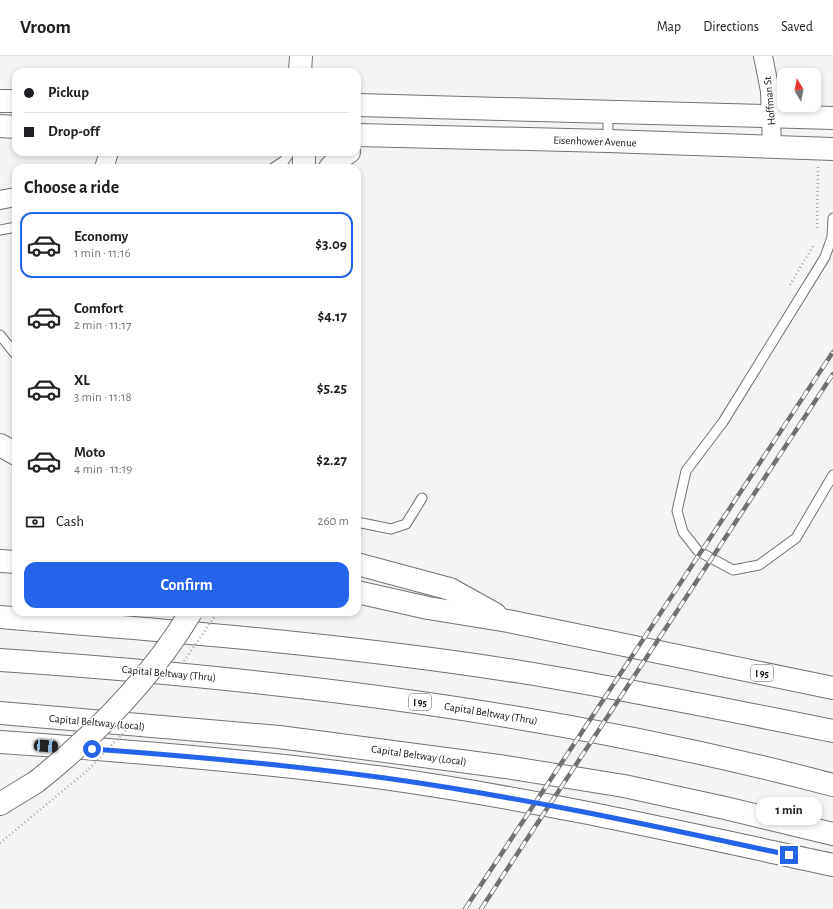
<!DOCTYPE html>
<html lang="en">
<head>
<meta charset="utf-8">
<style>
	:root { --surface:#fff; --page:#f2f2f2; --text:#202124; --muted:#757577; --line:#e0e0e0; --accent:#2563eb }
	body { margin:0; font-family:"Alegreya Sans",sans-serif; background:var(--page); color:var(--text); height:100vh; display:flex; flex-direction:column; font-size:15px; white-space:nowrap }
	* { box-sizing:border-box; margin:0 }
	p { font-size:13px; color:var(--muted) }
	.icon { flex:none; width:22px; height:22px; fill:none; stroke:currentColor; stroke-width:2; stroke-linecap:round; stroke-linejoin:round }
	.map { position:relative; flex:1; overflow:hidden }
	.side { position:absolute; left:12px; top:108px; width:349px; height:452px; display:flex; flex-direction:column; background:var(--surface); border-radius:12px; box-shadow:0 2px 6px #0003 }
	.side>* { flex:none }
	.hud { position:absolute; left:12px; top:12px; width:349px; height:88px; border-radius:12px; box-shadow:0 2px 6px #0003; display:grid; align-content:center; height:88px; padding:0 12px; background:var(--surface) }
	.needle { width:26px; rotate:350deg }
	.tools { position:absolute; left:777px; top:12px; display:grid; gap:8px }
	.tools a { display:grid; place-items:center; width:44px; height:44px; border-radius:8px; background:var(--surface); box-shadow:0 2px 6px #0003; font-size:20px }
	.end { position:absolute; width:18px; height:18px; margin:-9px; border:5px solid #2563eb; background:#fff; box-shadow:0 0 0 2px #fff }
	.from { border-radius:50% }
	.bubble { position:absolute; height:28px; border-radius:12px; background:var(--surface); box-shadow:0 2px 6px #0003; font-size:13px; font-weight:600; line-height:28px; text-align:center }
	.car { position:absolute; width:12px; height:24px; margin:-12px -6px; border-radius:5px; box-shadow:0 0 3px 1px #0007; background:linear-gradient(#222 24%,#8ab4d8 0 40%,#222 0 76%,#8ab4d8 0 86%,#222 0) }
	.hud b { display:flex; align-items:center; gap:14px; height:38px; font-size:15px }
	.hud b+b { border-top:1px solid var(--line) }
	.hud i { width:10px; height:10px; background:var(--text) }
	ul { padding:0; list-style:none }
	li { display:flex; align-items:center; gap:12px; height:66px; margin:0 8px 6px; padding:0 4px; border:2px solid transparent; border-radius:12px }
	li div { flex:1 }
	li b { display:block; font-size:15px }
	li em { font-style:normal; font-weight:600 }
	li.active { border-color:var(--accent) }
	li>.icon { width:36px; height:36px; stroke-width:1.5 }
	h2 { padding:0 12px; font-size:18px; line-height:48px }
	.pay { display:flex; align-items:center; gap:10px; height:44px; padding:0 12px; font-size:15px }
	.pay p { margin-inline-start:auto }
	.action { display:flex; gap:8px; margin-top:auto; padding:8px 12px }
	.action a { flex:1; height:46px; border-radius:12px; background:var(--accent); color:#fff; font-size:16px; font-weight:600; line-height:46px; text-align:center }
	header { display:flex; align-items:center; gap:24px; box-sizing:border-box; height:56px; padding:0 20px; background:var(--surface); border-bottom:1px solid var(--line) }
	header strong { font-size:19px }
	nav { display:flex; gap:22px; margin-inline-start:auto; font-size:14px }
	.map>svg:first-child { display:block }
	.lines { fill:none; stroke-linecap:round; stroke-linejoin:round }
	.lane-casing { stroke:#717473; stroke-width:11 }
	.street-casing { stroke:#717473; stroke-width:20 }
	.secondary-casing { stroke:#717473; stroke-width:24 }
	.highway-casing { stroke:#717473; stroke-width:24 }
	.path { stroke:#a6a9a8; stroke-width:2.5; stroke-dasharray:1 3; stroke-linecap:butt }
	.lane { stroke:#fff; stroke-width:9 }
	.street { stroke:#fff; stroke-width:18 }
	.secondary { stroke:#fff; stroke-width:22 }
	.highway { stroke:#fff; stroke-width:22 }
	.rail-casing { stroke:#707271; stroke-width:4.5 }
	.rail { stroke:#fff; stroke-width:3; stroke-dasharray:9; stroke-linecap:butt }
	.secondary-bridge-casing { stroke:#717473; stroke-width:24; stroke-linecap:butt }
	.path-bridge { stroke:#a6a9a8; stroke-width:2.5; stroke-dasharray:1 3; stroke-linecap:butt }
	.secondary-bridge { stroke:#fff; stroke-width:22 }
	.route { stroke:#2563eb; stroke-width:5 }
	.labels { text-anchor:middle; stroke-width:3; stroke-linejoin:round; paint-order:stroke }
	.shield { fill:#fff; stroke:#575858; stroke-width:1 }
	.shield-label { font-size:10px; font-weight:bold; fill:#0f1010 }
	.street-label { font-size:11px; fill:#0f1010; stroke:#fff }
</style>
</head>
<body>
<header>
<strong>Vroom</strong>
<nav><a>Map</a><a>Directions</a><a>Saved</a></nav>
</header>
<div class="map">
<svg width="833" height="853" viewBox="0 0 833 853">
	<rect width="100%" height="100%" fill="#f2f5f4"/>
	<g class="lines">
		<g class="lane-casing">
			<g id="lane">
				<path d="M608,85V55"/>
				<path d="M273,112L284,105L290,96"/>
				<path d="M833,162L832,181L825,201L723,366L686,415L677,455L683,476L698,495L733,514L759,509L796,482L833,419"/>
				<path d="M0,174L16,171"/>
				<path d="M0,279L16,299"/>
				<path d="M357,466L391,473L406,468L422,442"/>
			</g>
		</g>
		<g class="street-casing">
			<g id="street">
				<path d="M763,0L770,35L772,90"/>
				<path d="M104,112L109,96"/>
				<path d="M0,144L16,141"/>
			</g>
		</g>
		<g class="secondary-casing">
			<g id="secondary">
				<path d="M300,16L301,0"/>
				<path d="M0,45H16"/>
				<path d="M357,49L833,62"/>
				<path d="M0,70L16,71"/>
				<path d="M357,79L608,85L833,93"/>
				<path d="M304,96V112"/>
				<path d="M330,112L338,103L349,96"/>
			</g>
		</g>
		<g class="highway-casing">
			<g id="highway">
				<path d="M0,389L16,398"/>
				<path d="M0,505L16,506"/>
				<path d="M357,508L450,533L495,558"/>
				<path d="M357,536L428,552L508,565L833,632"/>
				<path d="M0,561C174,575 349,589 521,616C626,633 729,654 833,675"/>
				<path d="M0,604C281,623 560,657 833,729"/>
				<path d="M0,657L279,681L506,711L624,730L725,752L833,778"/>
				<path d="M0,686C128,695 256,705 384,722C535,743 684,777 833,809"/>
				<path d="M0,748L36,726"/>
			</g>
		</g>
		<g class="path">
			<path d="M817,172L818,111"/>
			<path d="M790,229L813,190"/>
		</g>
		<use href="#lane" class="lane"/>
		<use href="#street" class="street"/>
		<use href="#secondary" class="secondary"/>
		<use href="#highway" class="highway"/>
		<g class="rail-casing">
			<g id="rail">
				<path d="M465,853L833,296"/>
				<path d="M481,853L833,318"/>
			</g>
		</g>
		<use href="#rail" class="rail"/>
		<g class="secondary-bridge-casing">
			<path id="secondary-bridge" d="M36,726C95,679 152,621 191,556"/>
		</g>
		<g class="path-bridge">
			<path d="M184,605L218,556"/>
			<path d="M0,787L88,714L126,674"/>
		</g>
		<use href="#secondary-bridge" class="secondary-bridge"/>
	</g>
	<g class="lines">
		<path class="route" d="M92,693C190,700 288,709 385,722C521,741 655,770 789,799"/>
	</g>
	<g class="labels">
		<g class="shield">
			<rect x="751" y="609" width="22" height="16" rx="3"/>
			<rect x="409" y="638" width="22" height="16" rx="3"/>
		</g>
		<g class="shield-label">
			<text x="762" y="621">I 95</text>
			<text x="420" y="650">I 95</text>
		</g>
		<g class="street-label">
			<text transform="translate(769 45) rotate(-95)" y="4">Hoffman St</text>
			<text transform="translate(595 85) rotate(2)" y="4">Eisenhower Avenue</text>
			<text transform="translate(169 617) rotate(5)" y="4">Capital Beltway (Thru)</text>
			<text transform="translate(491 657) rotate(9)" y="4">Capital Beltway (Thru)</text>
			<text transform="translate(97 666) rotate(5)" y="4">Capital Beltway (Local)</text>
			<text transform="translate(419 699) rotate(8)" y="4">Capital Beltway (Local)</text>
		</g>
	</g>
</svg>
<div class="tools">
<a><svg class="needle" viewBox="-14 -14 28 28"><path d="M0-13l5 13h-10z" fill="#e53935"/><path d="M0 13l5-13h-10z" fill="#757577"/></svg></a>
</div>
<i class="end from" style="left:92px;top:693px"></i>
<i class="end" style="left:789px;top:799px"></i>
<div class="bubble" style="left:756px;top:741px;width:66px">1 min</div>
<i class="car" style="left:46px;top:690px;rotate:94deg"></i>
<div class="hud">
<b><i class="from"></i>Pickup</b>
<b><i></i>Drop-off</b>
</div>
<section class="side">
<h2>Choose a ride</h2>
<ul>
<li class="active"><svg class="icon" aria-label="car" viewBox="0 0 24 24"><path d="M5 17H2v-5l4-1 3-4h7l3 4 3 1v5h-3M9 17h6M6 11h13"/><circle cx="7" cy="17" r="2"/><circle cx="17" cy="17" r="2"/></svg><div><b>Economy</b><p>1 min · 11:16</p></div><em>$3.09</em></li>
<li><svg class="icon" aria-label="car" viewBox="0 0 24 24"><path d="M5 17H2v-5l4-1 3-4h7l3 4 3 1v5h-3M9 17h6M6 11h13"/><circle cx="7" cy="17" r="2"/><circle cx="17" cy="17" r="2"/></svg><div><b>Comfort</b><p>2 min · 11:17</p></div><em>$4.17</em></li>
<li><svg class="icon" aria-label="car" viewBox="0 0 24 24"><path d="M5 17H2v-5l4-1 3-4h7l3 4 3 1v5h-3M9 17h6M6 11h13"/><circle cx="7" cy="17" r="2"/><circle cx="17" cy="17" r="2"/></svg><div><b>XL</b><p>3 min · 11:18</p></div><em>$5.25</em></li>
<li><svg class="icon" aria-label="car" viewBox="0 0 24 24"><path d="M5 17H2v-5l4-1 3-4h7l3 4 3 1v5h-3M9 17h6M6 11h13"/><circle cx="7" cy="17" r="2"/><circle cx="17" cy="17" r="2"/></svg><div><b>Moto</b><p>4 min · 11:19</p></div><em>$2.27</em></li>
</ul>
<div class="pay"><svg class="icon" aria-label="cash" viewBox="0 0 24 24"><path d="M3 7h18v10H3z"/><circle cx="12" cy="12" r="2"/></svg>Cash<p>260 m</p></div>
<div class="action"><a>Confirm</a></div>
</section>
</div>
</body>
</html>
